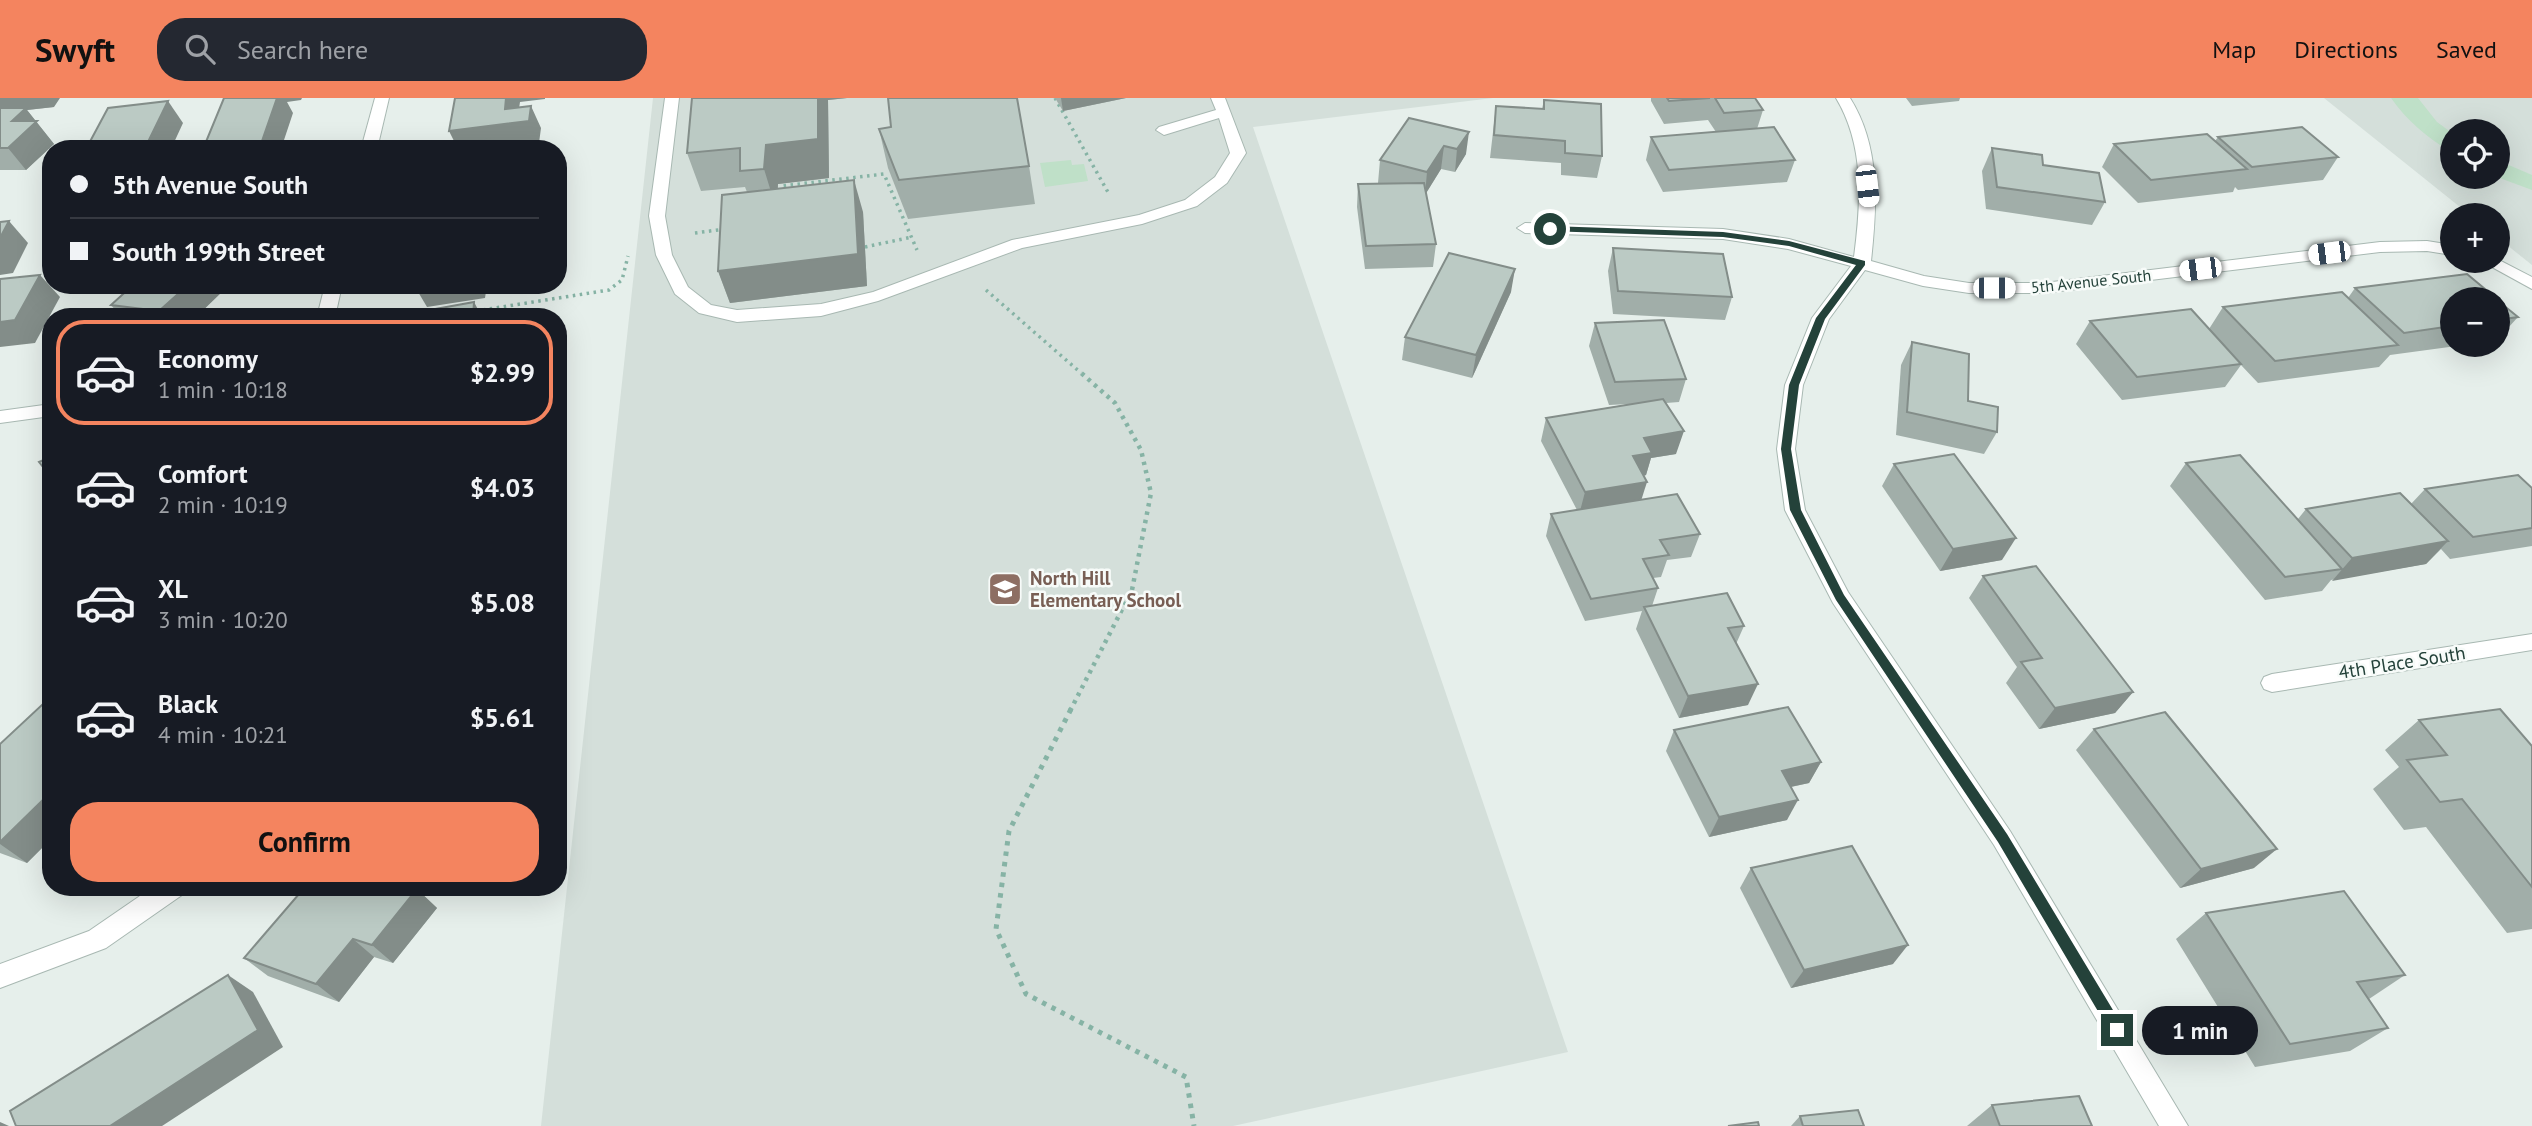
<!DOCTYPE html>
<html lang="en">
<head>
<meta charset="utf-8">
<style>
	:root { --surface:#171b24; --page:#242831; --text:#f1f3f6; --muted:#9ea1a6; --line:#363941; --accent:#f4845f }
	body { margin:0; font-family:"PT Sans",sans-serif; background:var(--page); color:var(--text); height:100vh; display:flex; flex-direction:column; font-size:26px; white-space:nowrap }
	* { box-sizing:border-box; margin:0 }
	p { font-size:23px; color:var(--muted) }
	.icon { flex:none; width:38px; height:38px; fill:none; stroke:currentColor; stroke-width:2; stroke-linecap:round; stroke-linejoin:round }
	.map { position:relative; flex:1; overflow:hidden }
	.panel { position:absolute; left:42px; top:210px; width:525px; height:588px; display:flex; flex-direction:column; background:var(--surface); border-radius:28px; box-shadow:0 7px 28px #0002 }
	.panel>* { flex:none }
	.top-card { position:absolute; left:42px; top:42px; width:525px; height:154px; border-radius:28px; box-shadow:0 7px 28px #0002; display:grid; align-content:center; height:154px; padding:0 28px; background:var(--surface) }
	.tools { position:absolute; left:2440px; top:21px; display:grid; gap:14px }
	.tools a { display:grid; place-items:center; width:70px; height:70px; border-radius:50%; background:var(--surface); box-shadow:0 7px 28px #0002; font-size:35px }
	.end { position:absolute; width:32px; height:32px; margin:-16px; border:9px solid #24423a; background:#fff; box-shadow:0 0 0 4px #fff }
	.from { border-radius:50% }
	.bubble { position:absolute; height:49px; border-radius:24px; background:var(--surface); box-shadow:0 7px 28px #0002; font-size:23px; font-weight:700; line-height:49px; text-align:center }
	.car { position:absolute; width:21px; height:42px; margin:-21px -10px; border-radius:9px; box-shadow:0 0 5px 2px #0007; background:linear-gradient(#fff 24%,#345 0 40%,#fff 0 76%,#345 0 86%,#fff 0) }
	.top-card b { display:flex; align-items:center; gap:24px; height:66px; font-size:26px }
	.top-card b+b { border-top:2px solid var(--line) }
	.top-card i { width:18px; height:18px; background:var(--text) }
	ul { padding:12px 0 0; list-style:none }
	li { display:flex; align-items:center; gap:21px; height:105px; margin:0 14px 10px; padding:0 14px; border:4px solid transparent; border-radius:28px }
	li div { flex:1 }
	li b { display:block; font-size:26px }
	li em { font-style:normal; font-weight:700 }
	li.selected { border-color:var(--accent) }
	li>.icon { width:63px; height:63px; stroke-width:1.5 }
	.action { display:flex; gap:14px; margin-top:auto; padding:14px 28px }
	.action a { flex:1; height:80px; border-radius:28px; background:var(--accent); color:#111; font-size:28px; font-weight:700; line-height:80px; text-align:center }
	header { display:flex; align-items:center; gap:42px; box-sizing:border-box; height:98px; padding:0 35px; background:var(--accent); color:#111 }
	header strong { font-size:33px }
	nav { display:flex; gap:38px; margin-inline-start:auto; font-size:24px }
	.search { width:490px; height:63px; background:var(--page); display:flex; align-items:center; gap:18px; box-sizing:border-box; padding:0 24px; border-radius:28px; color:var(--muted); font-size:26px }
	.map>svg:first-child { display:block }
	.built { fill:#d4dfda; fill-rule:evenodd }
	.green { fill:#bfe0c8 }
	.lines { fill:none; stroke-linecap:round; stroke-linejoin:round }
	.minor-casing { stroke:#a8b8b2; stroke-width:2 }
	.path-far2 { stroke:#86b3a5; stroke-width:3.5; stroke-dasharray:2.5 4.5; stroke-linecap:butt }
	.path-far1 { stroke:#86b3a5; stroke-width:4.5; stroke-dasharray:3.5 5; stroke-linecap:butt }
	.path { stroke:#86b3a5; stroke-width:5; stroke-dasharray:4.5 6; stroke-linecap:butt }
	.minor { fill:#fff; fill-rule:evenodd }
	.wall { fill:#a1aea9 }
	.shaded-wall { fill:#838d89 }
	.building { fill:#bbcac4; stroke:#838d89; stroke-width:2 }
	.route { fill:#24423a }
	.labels { text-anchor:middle; stroke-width:5; stroke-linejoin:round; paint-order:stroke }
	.far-street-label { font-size:16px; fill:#24423a; stroke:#f7fbf9 }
	.education-label { font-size:19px; font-weight:bold; fill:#785e54; stroke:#f7fbf9; text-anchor:start }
	.street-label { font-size:19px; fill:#24423a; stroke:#f7fbf9 }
</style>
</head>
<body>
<header>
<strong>Swyft</strong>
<div class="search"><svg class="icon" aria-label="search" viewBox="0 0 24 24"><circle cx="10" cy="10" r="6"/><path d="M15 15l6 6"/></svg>Search here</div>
<nav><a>Map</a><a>Directions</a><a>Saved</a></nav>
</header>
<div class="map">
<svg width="2532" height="1028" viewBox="0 0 2532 1028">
	<rect width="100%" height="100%" fill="#e6efeb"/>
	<g class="built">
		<path d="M653,0H1493L1253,29L1568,954L1233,1028H541Z"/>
		<path d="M2324,0H2532V167L2497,139V117H2470ZM2452,33H2497V79H2452Z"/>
	</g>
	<g class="green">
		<path d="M2391,0H2418L2437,24L2452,35V55C2428,40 2407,23 2391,0Z"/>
		<path d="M1071,62L1072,67L1084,66L1088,83L1045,89L1040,65Z"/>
		<path d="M2497,62L2532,77V92L2497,79Z"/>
	</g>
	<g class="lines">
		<g class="minor-casing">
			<g id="minor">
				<path d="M375,0H389L377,51H361Z"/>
				<path d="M665,0H679L665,118L672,157L688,189L711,207L737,212L821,206L873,194L1012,142L1139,117L1185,102L1215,79L1230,55L1219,20L1164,37L1156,32L1159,29L1216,12L1211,0H1225L1246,55L1227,85L1197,108L1142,126L1022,150L878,203L821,218L737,224L699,215L675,196L656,157L649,118Z"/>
				<path d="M1836,0H1850C1881,49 1877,108 1871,163L1924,178L1969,185H2044L2380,144L2427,143L2452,147V157L2427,153L2380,154L2044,195H1969L1923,188L1865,172L1829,221L1803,287L1795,351L1805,412L1848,494L2010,733L2188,1028H2159L1994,747L1833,505L1785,412L1777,351L1785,287L1812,220L1851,168L1788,151L1723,141L1525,135L1517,130L1525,125L1723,131L1789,141L1854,159C1861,105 1865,48 1836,0Z"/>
				<path d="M2497,161L2532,179V191L2481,163Z"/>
				<path d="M325,187H342L335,219H317Z"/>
				<path d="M51,306V318L0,325V313Z"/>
				<path d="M2532,536V552L2272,594L2264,591L2261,585L2264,579L2272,576Z"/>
				<path d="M153,789H185L182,797L106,850L0,890V866L89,833Z"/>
			</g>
		</g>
		<g class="path-far2">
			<path d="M1055,0L1109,96"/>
			<path d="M784,93L782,88L884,76L917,152"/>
			<path d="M695,135L725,131"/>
			<path d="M865,149L912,139"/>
			<path d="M986,192L1081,275"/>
			<path d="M476,213L609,192L622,182L628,158"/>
		</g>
		<path class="path-far1" d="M1070,613L1132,492L1151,395L1141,352L1115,305L1079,273"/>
		<path class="path" d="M1071,611L1009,733L996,831L1026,896L1186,979L1194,1028"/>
		<use href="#minor" class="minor"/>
	</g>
	<g class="wall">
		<path d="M0,0L54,9L27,12L54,46L26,72H0Z"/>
		<path d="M691,0H847L828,2L829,80L778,86V91L863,114L867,188L730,205L718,173L747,94L745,89L701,93L687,55L692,3Z"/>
		<path d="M1055,0H1126L1063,13Z"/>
		<path d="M1651,0H1755L1763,12L1757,31L1795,62L1787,84L1663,94L1646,62L1651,39L1716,34L1708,22L1664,26L1651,3Z"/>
		<path d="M1906,0H1960L1959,3L1912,8Z"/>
		<path d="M1544,2L1602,58L1597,80L1561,77V65L1490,60L1496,8L1542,11Z"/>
		<path d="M1409,20L1466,56L1455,74L1441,71L1426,95L1436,146L1433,169L1365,171L1357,109L1358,86H1382L1378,85L1380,62Z"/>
		<path d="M891,29L1029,68L1035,106L908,121L888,70L879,31Z"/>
		<path d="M2218,39L2338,59L2323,82L2238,92L2235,89L2233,94L2138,105L2102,69L2114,46L2215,43Z"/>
		<path d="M1992,50L2043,67L2105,104L2092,127L1986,111L1982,73Z"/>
		<path d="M1613,150L1732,199L1725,222L1613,216L1608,173Z"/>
		<path d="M229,187L196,219H121L111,207Z"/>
		<path d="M2355,190L2452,201V247H2464L2390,257L2379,269L2258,285L2241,267L2225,289L2122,302L2076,246L2090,223L2209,231L2223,209L2348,200Z"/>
		<path d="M1511,194L1472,280L1402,262L1405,239Z"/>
		<path d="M2497,202L2518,219L2497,242Z"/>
		<path d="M1595,225L1686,281L1679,304L1666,305L1676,356L1651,360L1646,377L1644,378L1641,402L1700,436L1691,459L1667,462L1661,479L1653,480L1658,490L1652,508L1744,528L1736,546L1748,607L1679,620L1636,531L1642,513L1585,523L1546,438L1551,416L1577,412L1541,343L1546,320L1629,306L1609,307L1589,248Z"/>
		<path d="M1912,244L1997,334L1984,356L1896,337L1901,267Z"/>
		<path d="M2186,365L2298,421L2306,411L2411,406L2425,391L2532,390V448L2450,461L2441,451L2426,466L2331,482L2322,493L2265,502L2170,388Z"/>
		<path d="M1894,366L2002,462L1940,473L1882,388Z"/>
		<path d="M1983,478L2133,594L2115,615L2039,631L2006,585L2017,569L1969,500Z"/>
		<path d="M51,607V741L27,765L0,755V646Z"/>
		<path d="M2419,622L2532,648V831L2507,835L2426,729L2404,732L2373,691L2399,669L2385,652Z"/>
		<path d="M2094,631L2254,770L2180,790L2076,652Z"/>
		<path d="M1674,632L1821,664L1809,685L1791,689L1787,722L1709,739L1666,653Z"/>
		<path d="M1751,770L1893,866L1791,890L1740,790Z"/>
		<path d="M305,789H424L420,794L437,810L393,865L374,859L339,904L268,878L244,860Z"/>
		<path d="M2206,815L2405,877L2369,901L2388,930L2350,953L2255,969L2176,841Z"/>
		<path d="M1992,1007L2092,1028H1967Z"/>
		<path d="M1800,1018L1864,1028H1791Z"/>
	</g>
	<g class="shaded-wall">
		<path d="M0,0H60L54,9L27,12L54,46L26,72L8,50L12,23L0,15Z"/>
		<path d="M243,0H302L301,2L287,4L293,15L281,51H203Z"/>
		<path d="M506,0H545V1L520,4L517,24L531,8L541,30L539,45L498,51H458L449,33L505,11Z"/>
		<path d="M818,0H847L828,2L829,80L778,86L776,110L764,71L766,47Z"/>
		<path d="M1061,0H1126L1063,13Z"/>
		<path d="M168,3L183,25L171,51H92Z"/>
		<path d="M1469,34L1466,56L1455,74L1457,51Z"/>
		<path d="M1444,48L1441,71L1425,97L1427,74Z"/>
		<path d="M854,82L863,114L867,188L730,205L718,173Z"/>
		<path d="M9,123L28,145L13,175L0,177V140Z"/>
		<path d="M1515,171L1511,194L1472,280L1476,257Z"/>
		<path d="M40,177L60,199L35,245L0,249V224Z"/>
		<path d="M188,187H229L196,219H164L159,213Z"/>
		<path d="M414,187H487L485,200L427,209Z"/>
		<path d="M474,204L482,219H473Z"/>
		<path d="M1684,333L1676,356L1651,360L1646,377L1626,381L1633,358L1644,340Z"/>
		<path d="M1647,384L1640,406L1579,417L1585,394Z"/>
		<path d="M2016,440L2002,462L1940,473L1953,451Z"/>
		<path d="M2448,443L2426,466L2332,483L2352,460Z"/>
		<path d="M1758,586L1748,607L1679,620L1688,598Z"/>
		<path d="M51,589V597L44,591Z"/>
		<path d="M2133,594L2115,615L2039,631L2055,610Z"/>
		<path d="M1821,664L1809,685L1771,693L1782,673Z"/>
		<path d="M51,694V741L27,765L0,746V744Z"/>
		<path d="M1798,702L1787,722L1709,739L1719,719Z"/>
		<path d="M2277,751L2254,770L2180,790L2201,771Z"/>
		<path d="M400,789H424L420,794L437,810L393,865L372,847Z"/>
		<path d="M353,841L374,859L339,904L316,886Z"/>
		<path d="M1908,847L1893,866L1791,890L1804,872Z"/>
		<path d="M228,877L253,894L283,949L162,1028H110Z"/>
		<path d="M0,1024L9,1028H0Z"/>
	</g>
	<g class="building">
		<path d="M224,0H277L262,43L203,51Z"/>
		<path d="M455,0H506L505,11L531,8L529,23L449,33Z"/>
		<path d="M692,0H818V41L766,47L764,71L740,73V50L687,55Z"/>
		<path d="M888,0H1017L1029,68L899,82L879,31L891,29Z"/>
		<path d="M1667,0H1710L1669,3Z"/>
		<path d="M1715,0H1755L1763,12L1724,15Z"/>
		<path d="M1544,2L1601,6L1602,58L1565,55V43L1494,37L1496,8L1544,11Z"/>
		<path d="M168,3L148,44L86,51L108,10Z"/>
		<path d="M0,10H26L12,23H37L8,50H0Z"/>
		<path d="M1409,20L1469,34L1457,51L1444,48L1427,74L1380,62Z"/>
		<path d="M1774,29L1795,62L1669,72L1651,39Z"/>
		<path d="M2302,29L2338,59L2252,69L2218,39Z"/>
		<path d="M2207,36L2247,71L2151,82L2114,46Z"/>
		<path d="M493,41L491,51H440L441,48Z"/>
		<path d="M1992,50L2042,57L2043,67L2099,75L2105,104L1997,89Z"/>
		<path d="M854,82L858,156L718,173L722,97Z"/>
		<path d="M1424,85L1436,146L1366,148L1358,86Z"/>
		<path d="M9,123L0,140V124Z"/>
		<path d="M1613,150L1723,156L1732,199L1618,193Z"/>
		<path d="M1449,155L1515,171L1476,257L1405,239Z"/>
		<path d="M2467,176L2497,201H2452V228L2404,235L2355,190Z"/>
		<path d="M40,177L15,222L0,224V181Z"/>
		<path d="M133,187H188L159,213L111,207Z"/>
		<path d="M2342,194L2398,247L2275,263L2223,209Z"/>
		<path d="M2497,202L2518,219L2497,222Z"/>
		<path d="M474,204L473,219H391Z"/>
		<path d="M2191,211L2241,266L2137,279L2090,223Z"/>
		<path d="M1664,222L1686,281L1615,284L1595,225Z"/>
		<path d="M1912,244L1969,256L1968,303L1998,309L1997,334L1907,314Z"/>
		<path d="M1663,301L1684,333L1644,340L1652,355L1633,358L1647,384L1585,394L1546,320Z"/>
		<path d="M1954,356L2016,440L1953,451L1894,366Z"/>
		<path d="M2240,357L2342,471L2285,479L2186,365Z"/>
		<path d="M51,359V379L39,364Z"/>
		<path d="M2518,377L2532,390V430L2473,439L2425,391Z"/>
		<path d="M2400,395L2448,443L2352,460L2306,411Z"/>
		<path d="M1677,396L1700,436L1660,442L1669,457L1643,461L1658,490L1591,501L1551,416Z"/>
		<path d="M2036,468L2133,594L2055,610L2021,564L2042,560L1983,478Z"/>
		<path d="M1727,495L1744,528L1728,530L1758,586L1688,598L1644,509Z"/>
		<path d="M51,563V589L44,591Z"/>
		<path d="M44,605L51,607V694L0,744V646Z"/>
		<path d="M1788,609L1821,664L1782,673L1798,702L1719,719L1674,632Z"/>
		<path d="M2500,611L2532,648V789L2462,701L2440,704L2407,662L2447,657L2419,622Z"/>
		<path d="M2165,614L2277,751L2201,771L2094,631Z"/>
		<path d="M1852,748L1908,847L1804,872L1751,770Z"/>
		<path d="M305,789H412L417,791L372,847L353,841L316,886L244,860Z"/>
		<path d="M2344,793L2405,877L2357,884L2388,930L2290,946L2206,815Z"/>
		<path d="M228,877L258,932L110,1028H16L10,1013Z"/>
		<path d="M2079,998L2092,1028H2000L1992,1007Z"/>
		<path d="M1858,1012L1864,1028H1803L1800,1018Z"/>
		<path d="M1758,1024L1759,1028H1728Z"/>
	</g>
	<path class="route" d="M1550,128L1723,134L1789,143L1865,163V167L1825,221L1799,287L1791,351L1801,412L1844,497L2007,736L2122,927V937H2112L1998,744L1836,502L1790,412L1781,351L1789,287L1816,220L1856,167L1789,148L1723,139L1547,133L1545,131Z"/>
	<defs>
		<g id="school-square" transform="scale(1.75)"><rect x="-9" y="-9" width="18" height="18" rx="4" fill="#8d6e63" stroke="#f7fbf9"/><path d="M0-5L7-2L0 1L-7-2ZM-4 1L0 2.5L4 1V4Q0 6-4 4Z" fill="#fff"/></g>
	</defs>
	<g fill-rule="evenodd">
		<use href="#school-square" x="1005" y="491"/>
	</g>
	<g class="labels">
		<g class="far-street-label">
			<text transform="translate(2091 183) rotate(-6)" y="6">5th Avenue South</text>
		</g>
		<g class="education-label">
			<text x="1030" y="487">North Hill<tspan x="1030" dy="22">Elementary School</tspan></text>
		</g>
		<g class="street-label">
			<text transform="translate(2402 564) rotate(-9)" y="7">4th Place South</text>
		</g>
	</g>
</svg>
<div class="tools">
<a><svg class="icon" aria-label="locate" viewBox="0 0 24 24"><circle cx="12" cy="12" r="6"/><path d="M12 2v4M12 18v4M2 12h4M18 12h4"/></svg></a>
<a>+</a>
<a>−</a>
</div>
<i class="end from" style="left:1550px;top:131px"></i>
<i class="end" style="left:2117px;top:932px"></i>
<div class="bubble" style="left:2142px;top:908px;width:116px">1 min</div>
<i class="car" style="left:1867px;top:88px;rotate:173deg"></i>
<i class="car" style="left:2329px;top:155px;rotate:263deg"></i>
<i class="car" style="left:2200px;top:171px;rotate:263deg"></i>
<i class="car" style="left:1994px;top:190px;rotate:90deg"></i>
<div class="top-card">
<b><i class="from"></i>5th Avenue South</b>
<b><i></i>South 199th Street</b>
</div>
<section class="panel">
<ul>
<li class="selected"><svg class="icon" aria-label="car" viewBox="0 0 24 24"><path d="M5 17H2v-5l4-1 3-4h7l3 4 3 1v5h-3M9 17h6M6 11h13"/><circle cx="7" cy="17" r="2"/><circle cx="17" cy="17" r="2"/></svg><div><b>Economy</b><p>1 min · 10:18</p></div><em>$2.99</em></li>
<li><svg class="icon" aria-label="car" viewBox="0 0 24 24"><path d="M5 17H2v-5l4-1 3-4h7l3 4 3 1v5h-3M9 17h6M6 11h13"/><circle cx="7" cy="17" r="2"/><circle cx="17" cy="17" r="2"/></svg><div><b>Comfort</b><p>2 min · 10:19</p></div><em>$4.03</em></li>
<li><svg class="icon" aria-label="car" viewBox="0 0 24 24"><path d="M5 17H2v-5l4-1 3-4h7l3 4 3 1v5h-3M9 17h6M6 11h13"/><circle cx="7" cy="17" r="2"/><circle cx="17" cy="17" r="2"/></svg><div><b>XL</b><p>3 min · 10:20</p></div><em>$5.08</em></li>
<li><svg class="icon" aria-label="car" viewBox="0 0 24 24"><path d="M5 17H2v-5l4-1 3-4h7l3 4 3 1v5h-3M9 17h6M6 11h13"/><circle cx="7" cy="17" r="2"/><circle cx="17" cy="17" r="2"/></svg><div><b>Black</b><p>4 min · 10:21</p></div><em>$5.61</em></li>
</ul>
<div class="action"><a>Confirm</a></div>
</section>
</div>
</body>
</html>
